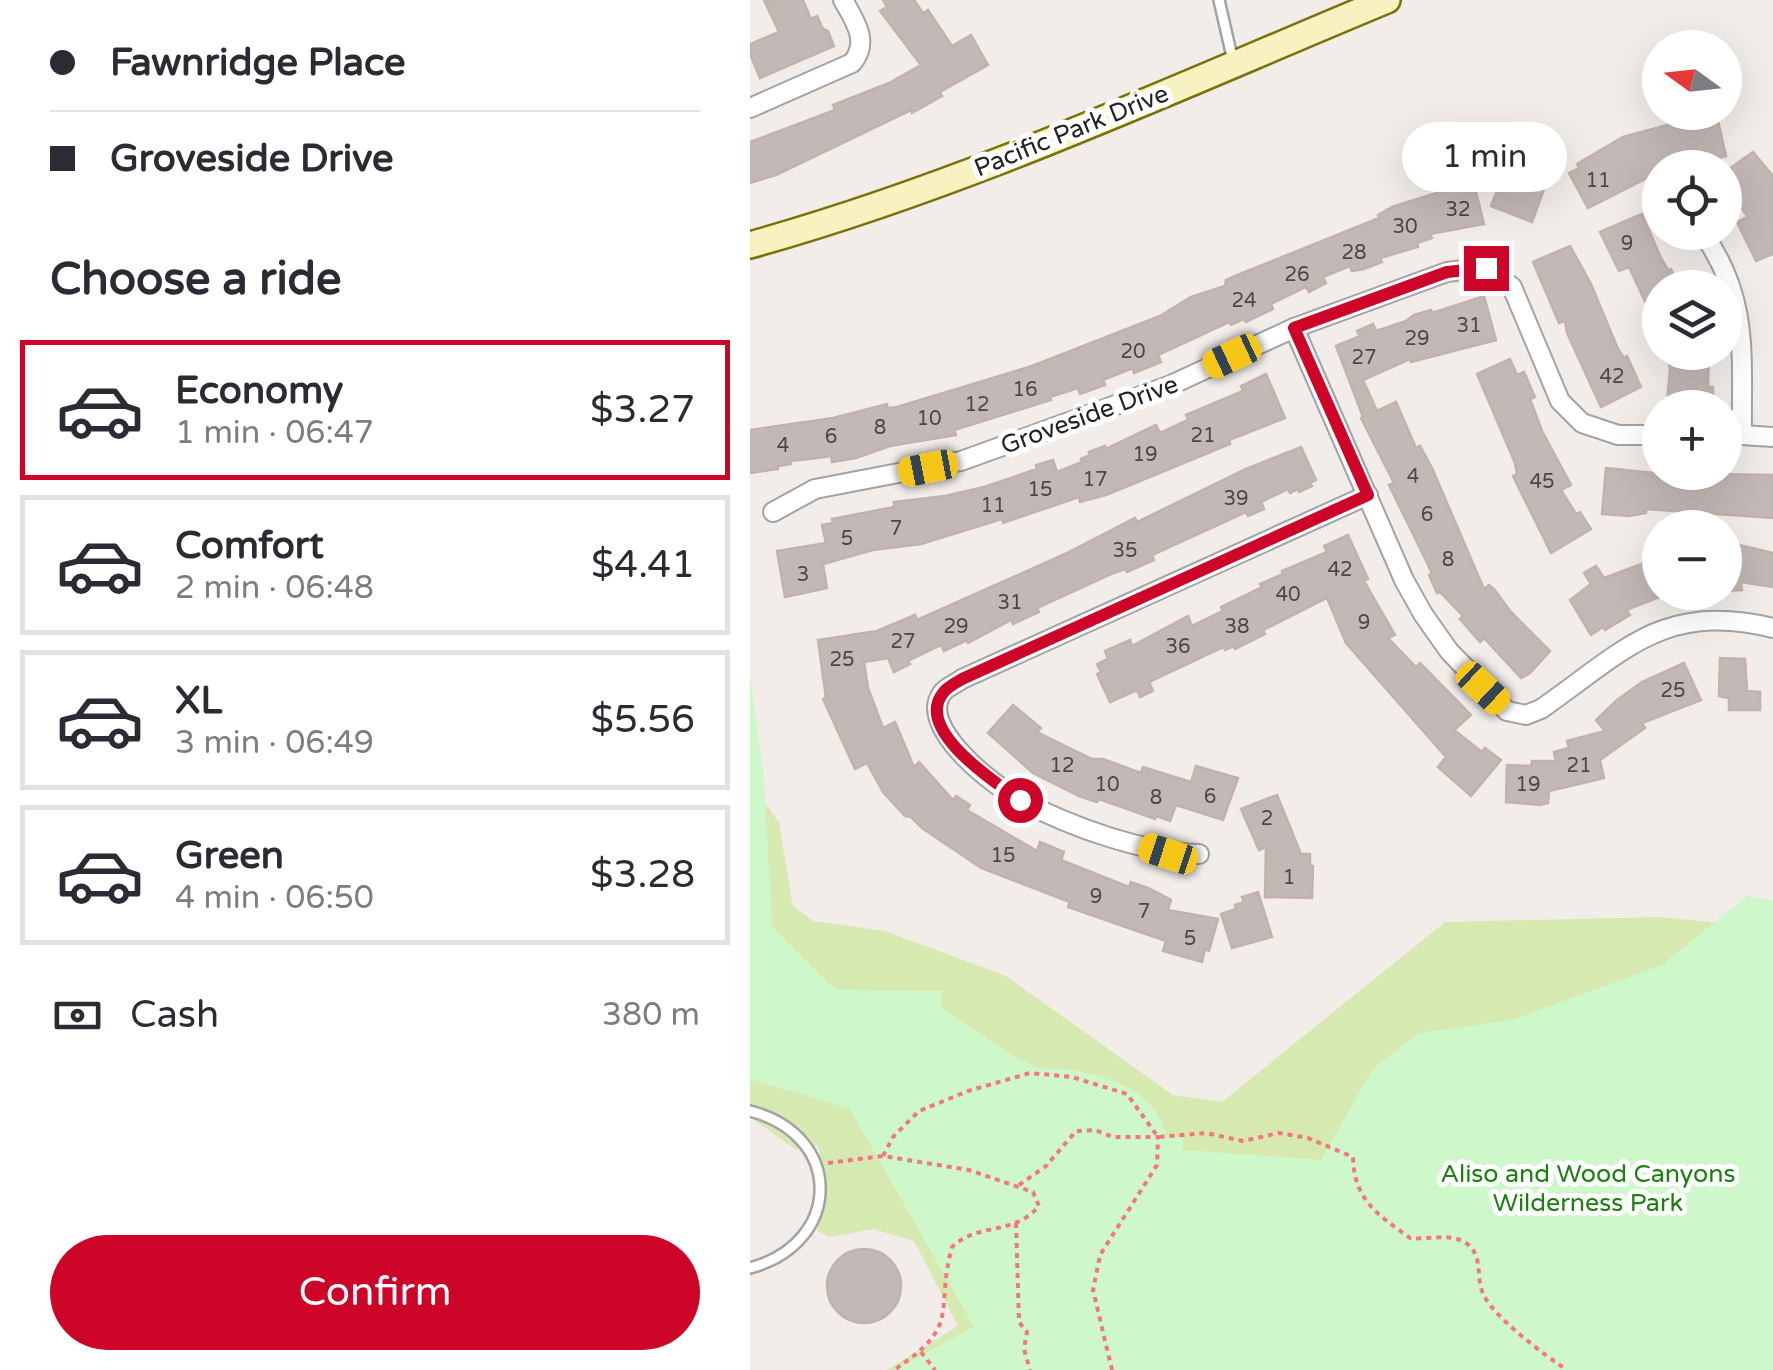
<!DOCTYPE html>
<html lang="en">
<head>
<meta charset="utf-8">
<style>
	:root { --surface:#fff; --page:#f7f7f7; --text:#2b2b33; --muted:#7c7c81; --line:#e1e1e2; --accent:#cd0629 }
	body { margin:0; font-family:"Varela Round",sans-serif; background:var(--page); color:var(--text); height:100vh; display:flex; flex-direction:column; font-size:38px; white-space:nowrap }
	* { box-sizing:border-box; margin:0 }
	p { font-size:32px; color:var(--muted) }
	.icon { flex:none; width:55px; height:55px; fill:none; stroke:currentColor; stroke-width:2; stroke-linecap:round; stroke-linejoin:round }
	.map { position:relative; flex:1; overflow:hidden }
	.sheet { display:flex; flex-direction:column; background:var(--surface); width:750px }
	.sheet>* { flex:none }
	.banner { display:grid; align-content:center; height:220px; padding:0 50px; background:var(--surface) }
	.needle { width:65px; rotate:285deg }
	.fabs { position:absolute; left:892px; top:30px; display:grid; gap:20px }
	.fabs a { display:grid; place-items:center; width:100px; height:100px; border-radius:50%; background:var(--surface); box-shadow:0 10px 40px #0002; font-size:50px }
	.end { position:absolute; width:45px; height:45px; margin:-22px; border:12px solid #cd0629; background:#fff; box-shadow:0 0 0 5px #fff }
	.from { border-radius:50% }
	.bubble { position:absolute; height:70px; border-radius:35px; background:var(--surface); box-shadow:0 10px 40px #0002; font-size:32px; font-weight:600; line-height:70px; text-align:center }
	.car { position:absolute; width:30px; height:60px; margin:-30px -15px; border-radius:12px; box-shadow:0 0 8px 2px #0007; background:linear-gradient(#f5c518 24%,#345 0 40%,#f5c518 0 76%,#345 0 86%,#f5c518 0) }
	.banner b { display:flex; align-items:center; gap:35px; height:95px; font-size:38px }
	.banner b+b { border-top:2px solid var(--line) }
	.banner i { width:25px; height:25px; background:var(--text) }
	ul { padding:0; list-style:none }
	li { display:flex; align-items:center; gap:30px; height:140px; margin:0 20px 15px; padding:0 30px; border:5px solid var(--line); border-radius:0px }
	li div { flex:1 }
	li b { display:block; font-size:38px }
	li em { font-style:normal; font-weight:600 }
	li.on { border-color:var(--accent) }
	li>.icon { width:90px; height:90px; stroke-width:1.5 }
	h2 { padding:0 50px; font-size:45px; line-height:120px }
	.pay { display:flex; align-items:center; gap:25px; height:110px; padding:0 50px; font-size:38px }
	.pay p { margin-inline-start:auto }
	.cta { display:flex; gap:20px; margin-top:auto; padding:20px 50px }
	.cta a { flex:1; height:115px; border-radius:60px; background:var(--accent); color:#fff; font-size:40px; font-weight:600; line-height:115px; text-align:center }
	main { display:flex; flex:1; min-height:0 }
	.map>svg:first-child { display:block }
	.grass { fill:#d6e9b1 }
	.park { fill:#cef8c9 }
	.building { fill:#c2b8b5; stroke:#c3b2ac; stroke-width:2.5 }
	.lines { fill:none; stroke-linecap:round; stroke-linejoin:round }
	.lane-casing { stroke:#a3a3a3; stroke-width:14 }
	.street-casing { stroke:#a3a3a3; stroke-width:22 }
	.secondary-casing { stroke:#797209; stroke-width:30 }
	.path { stroke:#f6767f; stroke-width:4; stroke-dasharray:5 5; stroke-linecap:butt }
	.lane { stroke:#fff; stroke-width:9 }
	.street { stroke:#fff; stroke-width:18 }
	.secondary { stroke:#f8f1c0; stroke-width:25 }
	.route { stroke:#cd0629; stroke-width:12 }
	.labels { text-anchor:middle; stroke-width:10; stroke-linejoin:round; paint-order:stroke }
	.number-label { font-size:20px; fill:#4a4847 }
	.street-label { font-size:25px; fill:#222; stroke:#fff }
	.park-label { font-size:25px; fill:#1a8010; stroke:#fff }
</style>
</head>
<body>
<main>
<section class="sheet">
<div class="banner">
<b><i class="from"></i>Fawnridge Place</b>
<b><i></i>Groveside Drive</b>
</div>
<h2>Choose a ride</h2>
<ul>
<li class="on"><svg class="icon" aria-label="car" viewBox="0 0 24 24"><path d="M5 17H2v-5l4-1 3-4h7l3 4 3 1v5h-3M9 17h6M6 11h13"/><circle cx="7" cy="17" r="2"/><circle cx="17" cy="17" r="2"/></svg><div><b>Economy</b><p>1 min · 06:47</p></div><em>$3.27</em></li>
<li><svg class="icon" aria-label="car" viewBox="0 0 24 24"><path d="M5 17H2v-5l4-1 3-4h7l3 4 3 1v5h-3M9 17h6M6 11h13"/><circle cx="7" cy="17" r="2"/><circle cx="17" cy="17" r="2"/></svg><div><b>Comfort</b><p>2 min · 06:48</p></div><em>$4.41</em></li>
<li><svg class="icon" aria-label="car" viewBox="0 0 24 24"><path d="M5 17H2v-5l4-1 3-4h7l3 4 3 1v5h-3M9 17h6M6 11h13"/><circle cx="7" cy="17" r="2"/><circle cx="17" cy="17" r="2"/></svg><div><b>XL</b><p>3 min · 06:49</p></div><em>$5.56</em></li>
<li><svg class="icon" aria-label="car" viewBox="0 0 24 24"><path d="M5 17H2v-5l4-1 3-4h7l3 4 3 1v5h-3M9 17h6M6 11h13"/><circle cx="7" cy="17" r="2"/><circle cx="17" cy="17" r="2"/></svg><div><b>Green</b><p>4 min · 06:50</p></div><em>$3.28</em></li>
</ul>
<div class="pay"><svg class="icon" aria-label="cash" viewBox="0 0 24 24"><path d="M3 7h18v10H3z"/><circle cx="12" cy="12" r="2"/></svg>Cash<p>380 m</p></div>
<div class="cta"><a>Confirm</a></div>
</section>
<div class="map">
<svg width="1023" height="1370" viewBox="0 0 1023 1370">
	<rect width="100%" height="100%" fill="#f2ede9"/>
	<path class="grass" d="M0,783L29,822L43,906L63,921L135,931L256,976L423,1095L472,1102L695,922L910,917L1023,928V1370H137L208,1326L164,1241L123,1229L80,1237L67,1231L76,1194L68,1145L46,1150L0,1117Z"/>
	<path class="park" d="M0,675L14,778L22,927L86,990L193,991L191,1007C218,1025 255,1054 284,1066C295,1071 310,1068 322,1070C364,1077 408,1094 417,1138L433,1137V1150L571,1160L622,1070L669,1033L762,1020L912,965L997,896L1023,900V1370H145L224,1327L100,1109L0,1079Z"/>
	<g class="building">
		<path d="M14,0H53L61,19L67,16L73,29L78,31L84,46L10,78L0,54V44L29,32Z"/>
		<path d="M133,0H164L173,13L178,10L202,46L221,35L238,65L190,92L192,96L162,113L161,110L26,175L0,183V142L85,110L83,105L139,83L171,65L130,11L137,7Z"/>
		<path d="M966,112L976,156L947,163L946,159L932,163L931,160L901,170L903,175L838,208L819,173L829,168L827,164L873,137Z"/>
		<path d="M1003,152L1023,176V254L1006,261L987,222L998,217L975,185V172Z"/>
		<path d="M757,165L798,178L782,222L741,206Z"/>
		<path d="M715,184H724L734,224L680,234L682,238L667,243L668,247L630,258L632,262L614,269L602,271L600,266L573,277L576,283L559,292L556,287L521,304L523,309L496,322L494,319L481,325L479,322L408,355L411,362L384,373L383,368L353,380L355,385L330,394L328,388L300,397L301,400L204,430L206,435L140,446L106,458L82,462L81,456L67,458L40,461L41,464L28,466V469L0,473V430L83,418L137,404V408L147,407L282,366L410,316L441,297L475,286L476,280L490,274L629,218L628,215L642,207Z"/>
		<path d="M892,214L911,258L918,270L921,269L929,288H910V305L899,310L879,267L869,271L850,232Z"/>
		<path d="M820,246L841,284L868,349L874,358L877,356L891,387L851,407L817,333L815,321L809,323L783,262Z"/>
		<path d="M734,296L746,340L661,362L660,359L613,380L627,411L646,402L666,448L670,446L682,468L734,589L739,585L744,589L761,612L800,651L780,673L771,678L734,638L730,642L710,619L713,616L690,592L687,593L679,575L682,573L639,485L644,483L611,418L613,417L586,346L610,336L607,331L623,324L626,331L656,321L664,315L681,310L682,313Z"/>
		<path d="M917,352H959L958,387H963V405L917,404L920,369Z"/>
		<path d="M760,359L767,375L774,372L785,397L780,399L792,431L821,485L811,490L826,514L830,512L841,529L801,553L763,476L767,474L765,463L727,374Z"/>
		<path d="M516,374L535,418L479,440L480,444L356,495L330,502L329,497L253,523L252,519L171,544L123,550L73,564L77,588L35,597L27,551L76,543L72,525L83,523L82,519L144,507V502L195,496L234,487L287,469L286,465L303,460L307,472L332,462L331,459L340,455L339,452L355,446L356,449L406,425L410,433L438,420L436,415L493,391L491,386Z"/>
		<path d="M551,447L566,480L560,483L562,486L549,492L548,489L540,493L538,489L511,502L514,509L498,516L496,512L402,555L404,560L377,572L375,569L361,574L287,608L289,612L263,624L261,620L218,643L217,640L194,651L191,645L158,661L160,664L144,672L138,658L114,662L118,688L133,728L145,722L164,767L169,762L203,800L206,796L220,805L217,810L287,851L290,842L314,852L311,860L379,887L381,882L398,888L421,900L418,910L468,919L459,951L455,949L452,962L413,951L416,941L318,907L320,902L231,868L172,828L161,817L155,816L133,792L117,763L105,769L73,699L76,698L68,640L127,631L165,615L167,620L315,554L385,518L387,522L496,469Z"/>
		<path d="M856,468L904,473L1023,475V518L896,509V513L880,516L852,514Z"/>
		<path d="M598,535L618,579L614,581L645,635L638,638L666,667L670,663L721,715L704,730L732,752L735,748L751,760L721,796L688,767L696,757L596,643L577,598L513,630L515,634L485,649L484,646L475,650L473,647L399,682L403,691L390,697L387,690L360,702L347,674L351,672L347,664L358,659L355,651L380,640L382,646L438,616L442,626L473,611L471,607L512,587L510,584L533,574L532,571L577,552L574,546Z"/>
		<path d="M989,545L1023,553V587L991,582L992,590L975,591V546Z"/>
		<path d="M910,557V597L876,610L880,615L855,630L853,627L841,635L820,600L841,584L834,573L846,566L854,578Z"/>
		<path d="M970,658L995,659L997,691L1010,692V710H979V698L969,696Z"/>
		<path d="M934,663L951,700L892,723L895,728L850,760L854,778L799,791L798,803L790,805L756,802L757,765L781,766L782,761H806L804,752L819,748L817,741L855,731L846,720L867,700L892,682Z"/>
		<path d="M263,705L291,728L287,732L342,759H353L391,773L393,767L441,782L446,766L488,778L473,820L426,805L420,821L406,816L405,819L349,799L347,802L329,796L283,773L238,733Z"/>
		<path d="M527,795L551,854H560V866H563L562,898L515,897L516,847L509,850L491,809Z"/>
		<path d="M508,892L522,937L482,948L471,914L486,909L485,905L494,902L492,897Z"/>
		<circle cx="114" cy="1286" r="37"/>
	</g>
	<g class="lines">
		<g class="lane-casing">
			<g id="lane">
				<path d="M469,0L483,61"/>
				<path d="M0,1111C94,1135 93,1243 0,1268"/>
			</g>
		</g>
		<g class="street-casing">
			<g id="street">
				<path d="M0,108L102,63C120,42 105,21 93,0"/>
				<path d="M952,232C1000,299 991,356 992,434"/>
				<path d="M544,328L654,580L673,614L699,651L757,711L776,715L791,709C874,651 914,601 1023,628"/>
				<path d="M975,434L1023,437"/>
				<path d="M23,512L65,489L211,461L421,385L544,328L697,272L736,267L762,287L810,401L832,423L868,435H910"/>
				<path d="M449,854C394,853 321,827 272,801C245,787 165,726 193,692C197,687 207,683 212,679L618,495"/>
			</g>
		</g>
		<g class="secondary-casing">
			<path id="secondary" d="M0,245C219,184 427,87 637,0"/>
		</g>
		<g class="path">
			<path d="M133,1156L143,1137L169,1111L218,1091L280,1073L322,1077L377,1094L408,1137L456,1133L493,1141L529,1133L558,1138L603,1157C604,1200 627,1214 660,1238C677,1240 699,1233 714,1242C733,1252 726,1274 732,1291C739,1314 796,1356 817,1370"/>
			<path d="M78,1163L133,1156L219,1170L283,1192L289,1206C264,1236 228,1222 202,1247C184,1313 213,1324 144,1370"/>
			<path d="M269,1185L296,1166L326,1131L345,1130L363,1137H408L407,1165L350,1255L343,1290L362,1370"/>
			<path d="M266,1223L269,1322L277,1332L274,1349L280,1370"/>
			<path d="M171,1352L185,1370"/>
		</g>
		<use href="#lane" class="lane"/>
		<use href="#street" class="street"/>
		<use href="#secondary" class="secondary"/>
	</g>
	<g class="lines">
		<path class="route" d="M270,800C245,782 164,730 193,693C197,687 206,683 212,679L618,495L544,328L697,272L736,268"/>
	</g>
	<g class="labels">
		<g class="number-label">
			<text x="848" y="187">11</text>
			<text x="708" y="216">32</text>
			<text x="655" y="233">30</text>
			<text x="877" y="250">9</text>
			<text x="604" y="259">28</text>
			<text x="547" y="281">26</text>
			<text x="494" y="307">24</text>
			<text x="719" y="332">31</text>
			<text x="667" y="345">29</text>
			<text x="383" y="358">20</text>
			<text x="614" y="364">27</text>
			<text x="862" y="383">42</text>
			<text x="275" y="396">16</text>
			<text x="227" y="411">12</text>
			<text x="179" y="425">10</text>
			<text x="130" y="434">8</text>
			<text x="453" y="442">21</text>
			<text x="81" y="443">6</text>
			<text x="33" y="452">4</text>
			<text x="395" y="461">19</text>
			<text x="663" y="483">4</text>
			<text x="345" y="486">17</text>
			<text x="792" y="488">45</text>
			<text x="290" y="496">15</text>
			<text x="486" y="505">39</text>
			<text x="243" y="512">11</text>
			<text x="677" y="521">6</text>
			<text x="146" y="535">7</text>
			<text x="97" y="545">5</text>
			<text x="375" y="557">35</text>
			<text x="698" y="566">8</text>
			<text x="590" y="576">42</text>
			<text x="53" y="581">3</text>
			<text x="538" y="601">40</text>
			<text x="260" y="609">31</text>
			<text x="614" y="629">9</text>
			<text x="206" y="633">29</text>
			<text x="487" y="633">38</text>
			<text x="153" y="648">27</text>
			<text x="428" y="653">36</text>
			<text x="92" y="666">25</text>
			<text x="923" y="697">25</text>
			<text x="312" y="772">12</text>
			<text x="829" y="772">21</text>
			<text x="357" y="791">10</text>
			<text x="778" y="791">19</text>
			<text x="460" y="803">6</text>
			<text x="406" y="804">8</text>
			<text x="517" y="825">2</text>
			<text x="253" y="862">15</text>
			<text x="539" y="884">1</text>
			<text x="346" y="903">9</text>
			<text x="394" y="918">7</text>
			<text x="440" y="945">5</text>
		</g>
		<g class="street-label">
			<text transform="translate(321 130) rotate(-22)" y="9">Pacific Park Drive</text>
			<text transform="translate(339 414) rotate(-20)" y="9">Groveside Drive</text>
		</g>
		<g class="park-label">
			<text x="838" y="1182">Aliso and Wood Canyons<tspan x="838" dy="29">Wilderness Park</tspan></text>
		</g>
	</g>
</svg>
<div class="fabs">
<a><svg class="needle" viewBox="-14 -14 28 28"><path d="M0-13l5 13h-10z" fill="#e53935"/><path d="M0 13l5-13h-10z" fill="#7c7c81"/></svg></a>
<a><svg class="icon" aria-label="locate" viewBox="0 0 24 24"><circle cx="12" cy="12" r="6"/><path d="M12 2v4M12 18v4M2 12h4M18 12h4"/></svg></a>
<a><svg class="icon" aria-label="layers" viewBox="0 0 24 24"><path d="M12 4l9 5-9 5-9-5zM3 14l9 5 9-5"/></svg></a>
<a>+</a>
<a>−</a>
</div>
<i class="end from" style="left:270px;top:800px"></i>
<i class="end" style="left:736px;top:268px"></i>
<div class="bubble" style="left:652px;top:122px;width:165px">1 min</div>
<i class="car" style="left:482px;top:356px;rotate:245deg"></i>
<i class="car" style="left:178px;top:468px;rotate:259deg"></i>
<i class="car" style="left:733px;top:688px;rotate:133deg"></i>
<i class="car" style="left:418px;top:854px;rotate:288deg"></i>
</div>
</main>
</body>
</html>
